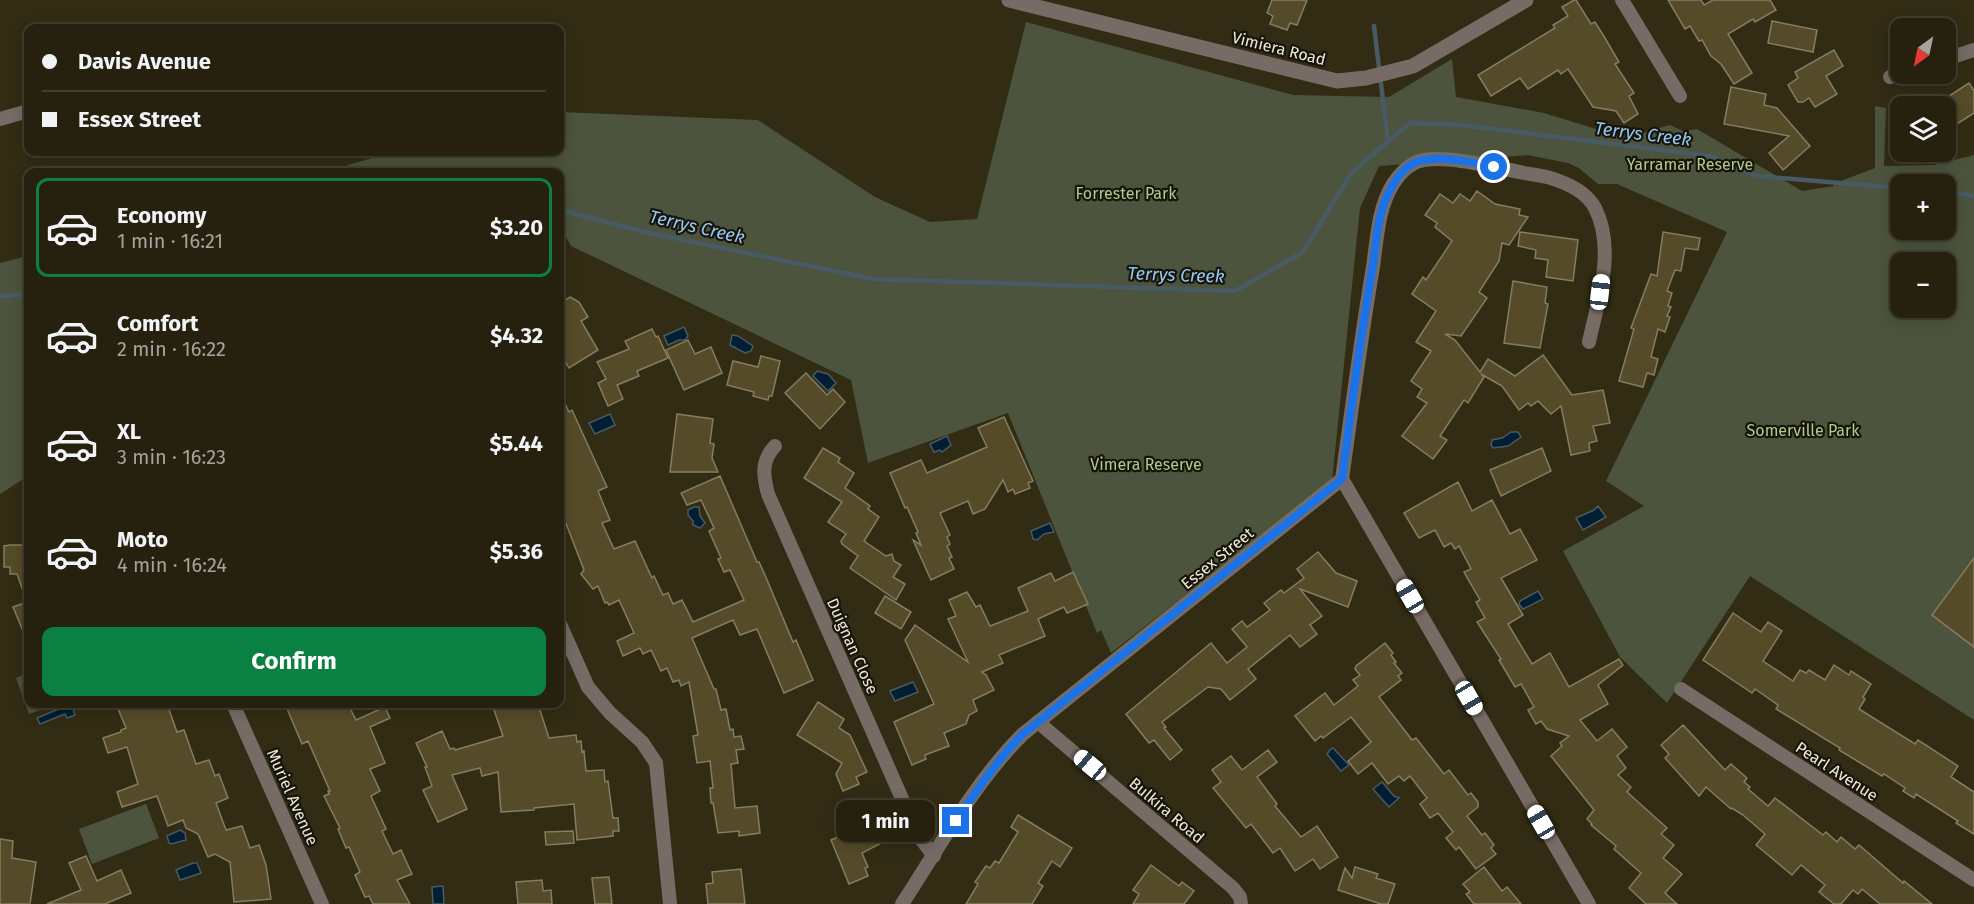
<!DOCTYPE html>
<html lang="en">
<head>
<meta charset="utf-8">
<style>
	:root { --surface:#26210f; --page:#322e1d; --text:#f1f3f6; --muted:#a4a39e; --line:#423e2f; --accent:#0b8043 }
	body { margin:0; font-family:"Fira Sans",sans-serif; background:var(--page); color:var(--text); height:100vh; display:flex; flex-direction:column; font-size:22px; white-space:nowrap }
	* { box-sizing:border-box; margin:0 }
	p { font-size:20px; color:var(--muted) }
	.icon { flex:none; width:33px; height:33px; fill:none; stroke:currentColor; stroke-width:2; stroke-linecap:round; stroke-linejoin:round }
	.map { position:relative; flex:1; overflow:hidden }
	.drawer { position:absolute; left:24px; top:168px; width:540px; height:540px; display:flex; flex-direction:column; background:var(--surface); border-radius:12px; box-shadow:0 3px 15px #0003,0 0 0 2px var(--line) }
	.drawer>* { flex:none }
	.guide { position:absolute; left:24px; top:24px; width:540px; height:132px; border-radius:12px; box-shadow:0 3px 15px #0003,0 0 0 2px var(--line); display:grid; align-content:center; height:132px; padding:0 18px; background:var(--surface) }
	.needle { width:39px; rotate:213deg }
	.fabs { position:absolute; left:1890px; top:18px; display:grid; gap:12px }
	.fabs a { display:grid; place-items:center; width:66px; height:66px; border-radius:12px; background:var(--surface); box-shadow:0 3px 15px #0003,0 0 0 2px var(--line); font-size:30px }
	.end { position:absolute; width:27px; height:27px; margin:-14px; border:8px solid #1a73e8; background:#fff; box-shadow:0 0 0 3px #fff }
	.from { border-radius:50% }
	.bubble { position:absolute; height:42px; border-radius:12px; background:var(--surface); box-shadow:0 3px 15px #0003,0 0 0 2px var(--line); font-size:20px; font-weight:700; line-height:42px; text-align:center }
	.car { position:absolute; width:18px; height:36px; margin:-18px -9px; border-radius:8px; box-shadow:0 0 4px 2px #0007; background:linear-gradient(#fff 24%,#345 0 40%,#fff 0 76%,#345 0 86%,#fff 0) }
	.guide b { display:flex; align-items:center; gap:21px; height:57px; font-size:22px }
	.guide b+b { border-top:2px solid var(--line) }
	.guide i { width:15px; height:15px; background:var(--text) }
	ul { padding:10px 0 0; list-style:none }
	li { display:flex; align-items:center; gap:18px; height:99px; margin:0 12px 9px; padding:0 6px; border:3px solid transparent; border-radius:12px }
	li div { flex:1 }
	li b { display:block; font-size:22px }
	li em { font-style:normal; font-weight:700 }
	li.current { border-color:var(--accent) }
	li>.icon { width:54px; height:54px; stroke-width:1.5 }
	.action { display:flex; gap:12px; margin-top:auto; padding:12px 18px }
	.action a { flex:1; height:69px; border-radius:12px; background:var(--accent); color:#fff; font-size:24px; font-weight:700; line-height:69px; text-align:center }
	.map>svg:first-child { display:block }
	.green { fill:#4c543e; fill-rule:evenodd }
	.water { fill:#011e33; stroke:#485b65; stroke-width:1.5 }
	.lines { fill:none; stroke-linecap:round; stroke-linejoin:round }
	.stream { stroke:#485b65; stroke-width:4.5 }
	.building { fill:#554b28; stroke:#847d62; stroke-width:1.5 }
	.minor { stroke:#766b65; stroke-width:14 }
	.tertiary { stroke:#766b65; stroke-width:15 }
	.route { stroke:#1a73e8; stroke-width:8 }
	.labels { text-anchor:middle; stroke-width:4.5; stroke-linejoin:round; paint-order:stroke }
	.street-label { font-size:16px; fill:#eeeadb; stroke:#17150a }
	.park-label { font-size:16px; fill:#b3c98d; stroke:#17150a }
	.water-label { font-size:18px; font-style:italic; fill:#93c8f4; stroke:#17150a }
</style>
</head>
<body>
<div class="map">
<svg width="1974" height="904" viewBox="0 0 1974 904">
	<rect width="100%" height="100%" fill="#322c14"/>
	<g class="green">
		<path d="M1026,22L1293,95L1389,97L1452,59L1456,97L1544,113L1625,138L1670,125L1683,131L1697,129L1802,191L1834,186L1833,184L1875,168V106L1886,108L1884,166L1934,165L1974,155V720L1750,576L1667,703L1620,657L1563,551L1644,506L1606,481L1727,232L1617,184H1598L1579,168L1568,163L1528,155L1379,166L1360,208L1332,481L1111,653L1101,630L1097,633L1008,413L868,463L851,380L571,246L565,235L560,236V172H325L392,152H560V112L758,120L875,197L930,222L977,219ZM1900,184H1946V230H1900ZM1900,262H1946V308H1900Z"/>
		<path d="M28,256V476L0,494V263Z"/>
		<path d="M28,673V704H57L29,714L16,678Z"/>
		<path d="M146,804L159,838L92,864L79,829Z"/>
	</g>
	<g class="water">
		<path d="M684,327L688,336L685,340H679L668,345L664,336Z"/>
		<path d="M732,335L738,336L753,346L751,351L745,353L730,345Z"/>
		<path d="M817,371L828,374L836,383L828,391L813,376Z"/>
		<path d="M610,414L615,425L595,434L589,423Z"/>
		<path d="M1511,432H1518L1521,437L1508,446L1493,448L1491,445L1492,440L1502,438Z"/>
		<path d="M947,436L951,445L942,452L940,450L934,452L930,444Z"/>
		<path d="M1598,506L1606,517L1583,530L1576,518L1594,510Z"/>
		<path d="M694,507H699L700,516L705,523L700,528L693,525V521L688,515V510Z"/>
		<path d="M1050,523L1054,532L1044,534L1037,540L1033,539L1031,531Z"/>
		<path d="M1538,591L1543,599L1523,609L1519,604L1520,601Z"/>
		<path d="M913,682L918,692L895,701L890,691Z"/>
		<path d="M71,704L75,715L67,718L65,714L40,724L37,718Z"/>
		<path d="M1333,748L1349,765L1341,771L1327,754L1330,750Z"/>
		<path d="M1382,782L1394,796L1399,798L1389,807L1373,789Z"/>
		<path d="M180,830L185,833L186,840L171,844L169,843L167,836Z"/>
		<path d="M193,863H197L201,873L180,880L176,870Z"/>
		<path d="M443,886L444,904H433L432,887Z"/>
	</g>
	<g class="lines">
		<g class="stream">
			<path d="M1374,26L1388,142"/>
			<path d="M1946,191L1974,196"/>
			<path d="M560,210L645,232L873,279L1235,291L1303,252L1352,172L1410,123L1461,125L1710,156L1757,176L1900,188"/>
			<path d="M0,296L28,294"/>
		</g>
	</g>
	<g class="building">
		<path d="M1272,0H1307L1297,25L1290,23L1287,30L1270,24L1273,16L1267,13Z"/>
		<path d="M1574,0H1576L1591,24L1595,22L1605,38L1619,62L1615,64L1634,93L1629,96L1638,114L1624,123L1616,111L1593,107L1568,69L1561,74L1558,70L1528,89L1520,78L1491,96L1478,75L1555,28L1553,25L1568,16L1562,7Z"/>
		<path d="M1668,0H1701L1704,5L1713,0H1770L1776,10L1755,22L1753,19L1728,34L1752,73L1734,84L1721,64L1711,56L1702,40L1699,41L1690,26L1685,29Z"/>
		<path d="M1772,21L1817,30L1813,52L1768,43Z"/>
		<path d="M1834,50L1843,66L1826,76L1837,94L1815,107L1809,98L1803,102H1798L1788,85L1798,78L1795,72Z"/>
		<path d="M1969,83L1974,91V113L1946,131V98Z"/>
		<path d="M1731,87L1766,94L1764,105L1777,108L1810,146L1783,170L1769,153L1789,136L1724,124Z"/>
		<path d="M1477,191L1495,204L1520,209L1519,215L1528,217L1509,245L1502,243L1499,261L1479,292L1487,298L1461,336L1445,334L1455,340L1480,372L1488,359L1515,376L1543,355L1572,395L1603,390L1610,423L1593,426L1597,441L1589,443L1590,451L1571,455L1561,406L1551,414L1538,401L1531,406L1528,403L1519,410L1502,386L1481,374L1484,377L1468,403L1464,400L1440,436L1447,440L1433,459L1402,436L1427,403L1417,397L1422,389L1411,381L1431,351L1416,342L1436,311L1412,294L1423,277L1426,280L1452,241L1435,227L1437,223L1425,215L1440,194L1453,203L1460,194L1470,201Z"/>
		<path d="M1520,232L1578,240L1573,281L1546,277L1548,260L1535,258L1536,250L1518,246Z"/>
		<path d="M1663,232L1700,238L1698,250L1685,248L1681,271L1675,270L1667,291L1672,293L1668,306L1671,307L1667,316L1670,317L1665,332L1658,329L1651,357L1658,359L1654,375L1647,373L1643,387L1619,381L1634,329L1631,328L1651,274L1657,276Z"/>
		<path d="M1513,281L1547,287L1545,303L1548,304L1540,348L1504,343Z"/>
		<path d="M570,297L579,302L588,317L581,321L598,350L569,368L565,361L560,365V303Z"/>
		<path d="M652,329L656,337L658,336L668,358L637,371L639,376L617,385L623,399L608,406L598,383L606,379L597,362L629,349L625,341Z"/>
		<path d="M688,340L695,354L711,347L722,373L684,390L666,350Z"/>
		<path d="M761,356L780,361L772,396H769L768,400L753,396L754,392L727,385L733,361L758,367Z"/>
		<path d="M806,373L827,395L833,389L845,402L820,429L785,393Z"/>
		<path d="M560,393L569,412L572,410L607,487L598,491L610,520L602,523L614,549L635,541L652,578L654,576L663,595L668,593L673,604L682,600L693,622L744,600L730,570L724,572L718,559L721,558L709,531L714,528L701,500L687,505L681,493L720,476L757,562H759L765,575L793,642L796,640L813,680L784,693L757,629L740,635L733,620L692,638L714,689H716L721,710L726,709L730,730L733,729L734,737L741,736L744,749L736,750L738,763L731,764L735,808L757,806L760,833L739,836V831L718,833L713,803H711L710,788H713L710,761L697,763L693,736L698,735L689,682L681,686L679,680L673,682L667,668L661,671L651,650L643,654L640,648L623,656L617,641L634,633L619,600L609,605L607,602L605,603L598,586L593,589L581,574L584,570L560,508Z"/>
		<path d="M677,414L713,419L710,443L714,444L712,458L718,472H670Z"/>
		<path d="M1004,417L1033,481L1028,483L1030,488L1015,494L1013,489L1008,492L1003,480L985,509L973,514L968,501L940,513L950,535L947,537L950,544L947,546L952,557L949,558L954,569L931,580L913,540L921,545L916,533L918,532L907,507L905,508L890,473L921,460L927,473L987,447L978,428Z"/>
		<path d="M823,448L840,458L838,462L854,473L845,488L870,506L868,509L879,517L864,541L886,556L892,554L894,561L901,565L893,577L905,584L896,600L850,568L858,556L842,544L841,541L846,534L828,522L842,502L804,478Z"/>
		<path d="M1542,448L1551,471L1501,496L1490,470Z"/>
		<path d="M1458,482L1472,511L1492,500L1510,534L1520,529L1537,560L1501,578L1523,615L1508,624L1532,664L1550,653L1569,687L1619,659L1623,665L1598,685L1608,704L1580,720L1597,741L1612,729L1627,747L1617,756L1626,768L1618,775L1631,787L1627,792L1667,828L1661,834L1674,845L1663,858L1682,874L1665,893L1677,904H1646L1629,888L1641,873L1614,849L1616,846L1591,825L1592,824L1587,819L1594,810L1551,756L1562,746L1560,743L1569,736L1547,729L1541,721L1536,724L1528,710L1534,707L1521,684L1515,687L1499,660L1501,659L1477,622L1485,618L1476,602L1480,600L1464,572L1471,569L1459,546L1455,549L1451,543L1444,547L1435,530L1419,538L1404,513Z"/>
		<path d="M10,545H28V643L13,607L27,602L17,574H10V567H4V546Z"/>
		<path d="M1318,552L1336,573L1357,581L1348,607L1300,589L1322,616L1310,625L1317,634L1300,647L1290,635L1248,669L1256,679L1230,700L1221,689L1208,687L1162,722L1166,727L1164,728L1182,750L1170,760L1154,740L1149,743L1126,714L1211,643L1227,663L1247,647L1232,629L1242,621L1247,627L1270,610L1264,603L1281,590L1284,593L1304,578L1297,569Z"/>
		<path d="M1974,558V647L1932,615Z"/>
		<path d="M1073,572L1088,604L1067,613L1064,607L1038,619L1045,636L999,655L1003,663L982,672L986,675L994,690L973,700L977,711L969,715L966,724L944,733L949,746L925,755L926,759L912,765L894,722L934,704L905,640L915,625L968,662L948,619L956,616L949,600L967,592L976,607L980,605L990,626L1028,611L1018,588L1051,573L1055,581Z"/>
		<path d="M885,596L911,612L901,629L875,613Z"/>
		<path d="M1733,613L1761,632L1768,622L1782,631L1763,661L1793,681L1800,670L1806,673L1809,670L1825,680L1834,665L1849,675L1851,671L1871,684L1863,697L1865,699L1859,709L1915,744L1918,740L1958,766L1951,777L1974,792V834L1956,823L1958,821L1916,794L1914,798L1903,791L1905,788L1884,774L1882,776L1839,750L1840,748L1776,709L1778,705L1755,689L1752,693L1703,660Z"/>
		<path d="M1385,643L1393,653L1391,655L1396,662L1394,663L1402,673L1398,676L1401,680L1379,697L1412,740L1416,738L1444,774L1449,770L1468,795L1471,793L1478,802V807L1467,816L1482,835L1485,833L1494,845L1491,848L1496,854L1476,869L1459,847L1456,850L1446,838L1453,832L1438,813L1430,818L1420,804L1427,798L1410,776L1404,781L1399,776L1388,784L1372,763L1358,774L1348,761L1371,742L1351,717L1323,738L1321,736L1315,741L1295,716L1325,693L1334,705L1358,686L1353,680L1360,675L1355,669L1356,666Z"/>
		<path d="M818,702L844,719L839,728L850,735L867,772L856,777L859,784L843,791L836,774L842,763L797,735Z"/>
		<path d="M116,704H167L177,732L184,730L196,764L209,760L215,776L219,774L228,798L216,803L226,830L242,826L250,848L259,845L266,865L271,899L234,902L230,862L215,854L208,857L198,834L186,828L183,820L168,826L157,796L122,807L117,792L138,784L127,747L108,753L103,738L121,732V730L126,728Z"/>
		<path d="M285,704H348L356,720L385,707L390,718L370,727L385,763L370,769L380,791L371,796L386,829L382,831L393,854L401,850L412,874L397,880L410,904H373L369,896L365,897L355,875L360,872L349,847L346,848L338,829L340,828L324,796L329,794L328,791H330L308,741L302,744Z"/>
		<path d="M492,704H538L549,738L576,735L577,742L581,741L582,752L584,751L586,771L604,770L605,782L608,781L613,818H618L619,831H613V836L577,840L574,804L534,808V810L501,812L498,772L482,776L480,768L452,775L467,809L438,822L423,790L432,786L425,767H427L416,743L442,731L450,749L454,748L455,750L503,736Z"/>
		<path d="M1683,725L1725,770L1731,764L1747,778L1744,782L1750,787L1748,789L1768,806L1775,798L1823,835L1826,832L1837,842L1841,837L1855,849L1859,845L1903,883L1904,881L1932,904H1880L1862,889L1858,894L1853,890L1841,904H1834L1819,892L1825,885L1801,865L1792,875L1756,845L1765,834L1743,815L1732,808L1731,809L1706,787L1699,796L1665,758L1669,754L1661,745Z"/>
		<path d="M1268,750L1277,762L1257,777L1277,804L1275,806L1301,837L1317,826L1338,857L1320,869L1313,859L1295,871L1280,848L1273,853L1251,824L1246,828L1213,788L1221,782L1212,770L1231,756L1242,770Z"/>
		<path d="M876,807L893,837L862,853L868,867L865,868L868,876L849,884L831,840L864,826L862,822L865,820L862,814Z"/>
		<path d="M1018,815L1072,848L1060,867L1052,861L1038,883L1043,886L1032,904H966L978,884L975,882L986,866L990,868L995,861L999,863L1018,832L1011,827Z"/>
		<path d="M573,831L574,843L546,845L545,832Z"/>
		<path d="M0,839L13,841L12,858L36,862L30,904H0Z"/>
		<path d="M86,856L97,881L121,870L131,893L105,904H47L81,890L69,863Z"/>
		<path d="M1151,865L1179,886L1182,882L1194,891L1184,904H1133L1139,894L1133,890Z"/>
		<path d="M1355,867L1378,874L1376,878L1395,884L1388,904H1381L1338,890L1345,868L1352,878Z"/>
		<path d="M1484,867L1502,891L1507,887L1521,904H1474L1466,894L1470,892L1463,884Z"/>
		<path d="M741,869L745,904H708L706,884L713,883L712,872Z"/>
		<path d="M609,877L612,904H595L592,878Z"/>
		<path d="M542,880L543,891L551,890L552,904H518L516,882Z"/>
	</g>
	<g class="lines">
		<g class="minor">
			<path d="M1622,0L1680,96"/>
			<path d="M1946,59L1974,50"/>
			<path d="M1890,77L1900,73"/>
			<path d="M0,119L28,111"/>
			<path d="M775,446C761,461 763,475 768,494L918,835L934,856"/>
			<path d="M1342,479L1589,904"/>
			<path d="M560,624L588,687L610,713L642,742L656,763L670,904"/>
			<path d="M1681,689L1974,880"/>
			<path d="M233,704L322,904"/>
			<path d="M1038,722L1233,888L1240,897L1241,904"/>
			<path d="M902,904C940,846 974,783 1023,734L1342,479C1352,408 1361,337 1373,267C1377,239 1378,208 1393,184C1399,174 1409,164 1420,161C1445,154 1498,168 1524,173C1535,175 1549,176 1559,181C1573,186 1588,195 1595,208C1616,249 1598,300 1589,342"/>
		</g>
		<path class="tertiary" d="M1009,0L1337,81L1366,78L1413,66L1526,0"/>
	</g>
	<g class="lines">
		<path class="route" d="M956,821C977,790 997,760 1023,734L1342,479C1351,410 1360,340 1372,271C1376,250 1376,224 1384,204C1388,191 1398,174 1409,166C1428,152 1472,162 1494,167"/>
	</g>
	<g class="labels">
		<g class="street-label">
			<text transform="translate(1279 48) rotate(14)" y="6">Vimiera Road</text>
			<text transform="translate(1217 558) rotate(-39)" y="6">Essex Street</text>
			<text transform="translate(853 646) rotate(66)" y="6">Duignan Close</text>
			<text transform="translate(1837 771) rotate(33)" y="6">Pearl Avenue</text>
			<text transform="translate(293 797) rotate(66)" y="6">Muriel Avenue</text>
			<text transform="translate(1167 810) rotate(40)" y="6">Bulkira Road</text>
		</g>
		<g class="park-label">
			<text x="1690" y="170">Yarramar Reserve</text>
			<text x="1126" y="199">Forrester Park</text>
			<text x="1803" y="436">Somerville Park</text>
			<text x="1146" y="470">Vimera Reserve</text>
		</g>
		<g class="water-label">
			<text transform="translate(1643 134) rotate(7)" y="6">Terrys Creek</text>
			<text transform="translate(697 227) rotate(13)" y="6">Terrys Creek</text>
			<text transform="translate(1176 275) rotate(2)" y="6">Terrys Creek</text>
		</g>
	</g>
</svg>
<div class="fabs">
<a><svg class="needle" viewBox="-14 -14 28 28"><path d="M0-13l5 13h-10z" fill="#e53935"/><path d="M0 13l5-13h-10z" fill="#a4a39e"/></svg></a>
<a><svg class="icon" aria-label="layers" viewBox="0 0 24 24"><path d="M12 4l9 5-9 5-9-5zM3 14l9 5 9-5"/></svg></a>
<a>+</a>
<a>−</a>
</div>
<i class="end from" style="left:1494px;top:167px"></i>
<i class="end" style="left:956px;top:821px"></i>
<div class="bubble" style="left:836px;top:800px;width:99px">1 min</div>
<i class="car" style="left:1600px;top:292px;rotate:7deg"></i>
<i class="car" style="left:1410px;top:596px;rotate:330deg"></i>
<i class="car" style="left:1469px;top:698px;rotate:150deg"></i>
<i class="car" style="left:1090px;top:765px;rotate:310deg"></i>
<i class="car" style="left:1541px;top:822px;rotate:330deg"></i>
<div class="guide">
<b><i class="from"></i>Davis Avenue</b>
<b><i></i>Essex Street</b>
</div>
<section class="drawer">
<ul>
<li class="current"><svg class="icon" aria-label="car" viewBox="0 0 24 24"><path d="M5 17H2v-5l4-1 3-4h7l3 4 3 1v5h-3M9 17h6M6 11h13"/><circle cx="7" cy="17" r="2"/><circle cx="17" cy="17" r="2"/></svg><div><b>Economy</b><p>1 min · 16:21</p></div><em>$3.20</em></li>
<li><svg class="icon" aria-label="car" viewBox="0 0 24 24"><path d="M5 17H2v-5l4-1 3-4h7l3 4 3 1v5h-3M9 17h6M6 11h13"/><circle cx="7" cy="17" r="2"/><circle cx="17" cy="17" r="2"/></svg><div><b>Comfort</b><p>2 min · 16:22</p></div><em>$4.32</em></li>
<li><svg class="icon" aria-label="car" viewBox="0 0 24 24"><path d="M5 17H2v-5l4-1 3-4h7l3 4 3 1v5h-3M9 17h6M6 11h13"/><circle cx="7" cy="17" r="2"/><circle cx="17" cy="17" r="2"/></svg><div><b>XL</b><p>3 min · 16:23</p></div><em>$5.44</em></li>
<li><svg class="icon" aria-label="car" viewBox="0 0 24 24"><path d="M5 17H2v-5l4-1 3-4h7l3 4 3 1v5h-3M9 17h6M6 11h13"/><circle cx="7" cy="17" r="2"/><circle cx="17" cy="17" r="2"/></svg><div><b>Moto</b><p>4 min · 16:24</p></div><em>$5.36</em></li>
</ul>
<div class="action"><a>Confirm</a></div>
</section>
</div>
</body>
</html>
